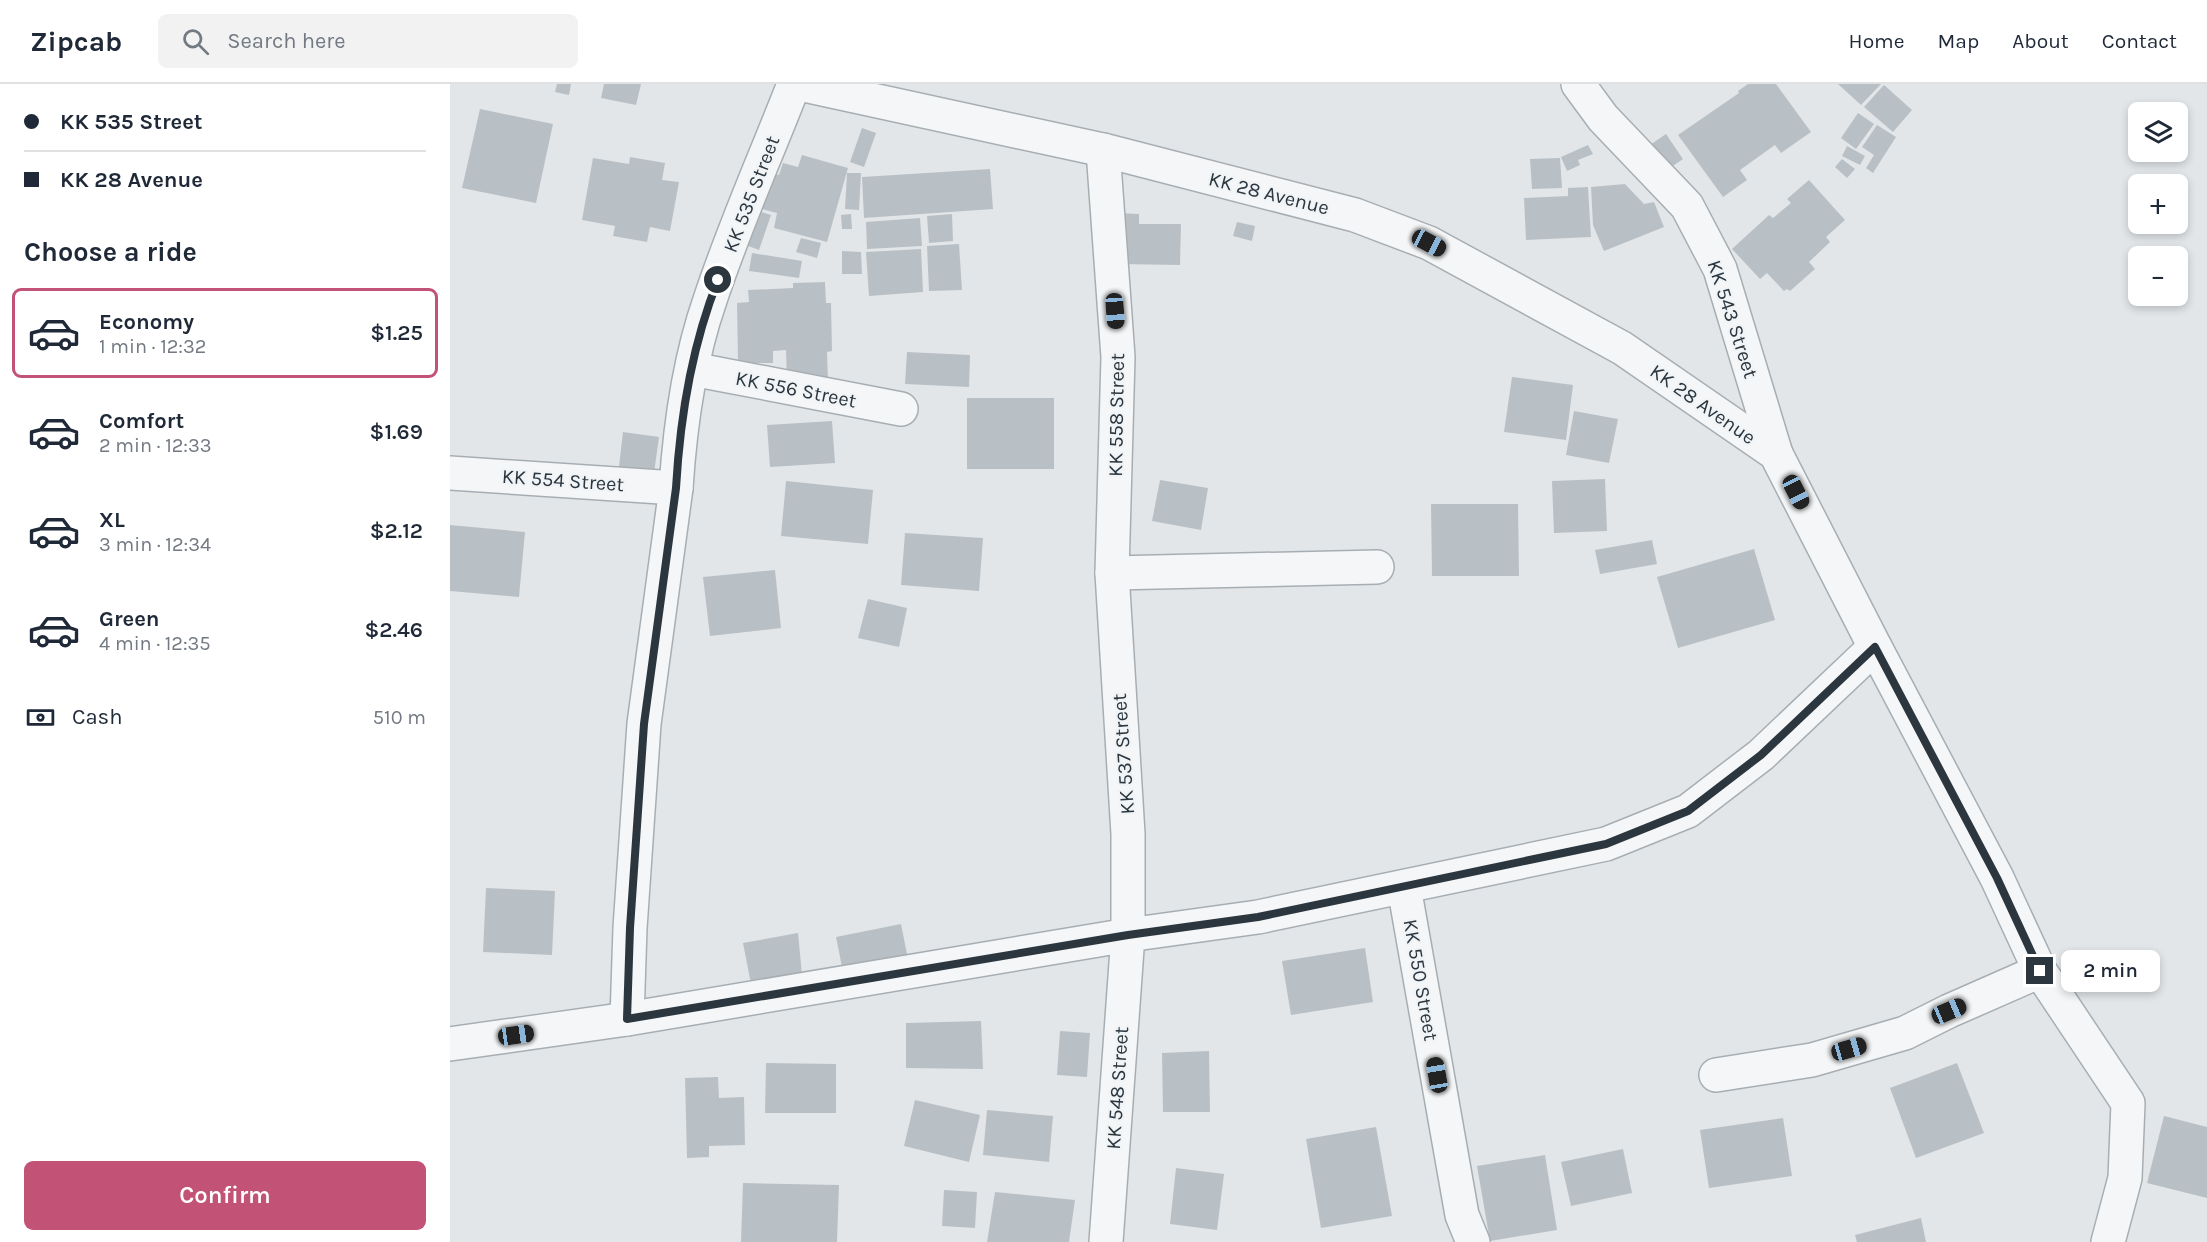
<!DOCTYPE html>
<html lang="en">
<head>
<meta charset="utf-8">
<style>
	:root { --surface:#fff; --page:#f2f2f3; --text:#1f2937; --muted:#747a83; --line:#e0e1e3; --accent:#c25276 }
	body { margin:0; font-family:Karla,sans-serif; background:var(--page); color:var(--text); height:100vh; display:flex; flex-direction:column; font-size:22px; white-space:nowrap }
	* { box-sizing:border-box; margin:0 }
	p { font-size:20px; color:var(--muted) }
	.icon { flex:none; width:33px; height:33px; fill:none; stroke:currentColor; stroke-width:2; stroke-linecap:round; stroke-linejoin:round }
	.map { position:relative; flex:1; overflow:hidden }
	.details { display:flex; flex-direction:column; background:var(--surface); width:450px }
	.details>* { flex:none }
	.banner { display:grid; align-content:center; height:132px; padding:0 24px; background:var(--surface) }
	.controls { position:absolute; left:1678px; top:18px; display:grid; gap:12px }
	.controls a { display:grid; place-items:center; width:60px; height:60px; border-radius:9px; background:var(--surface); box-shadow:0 3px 9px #0003; font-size:30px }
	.end { position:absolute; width:27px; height:27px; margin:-14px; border:8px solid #2b363f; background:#fff; box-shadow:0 0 0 3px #fff }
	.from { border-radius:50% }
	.bubble { position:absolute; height:42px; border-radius:9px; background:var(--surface); box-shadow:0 3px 9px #0003; font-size:20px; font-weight:600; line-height:42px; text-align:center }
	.car { position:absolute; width:18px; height:36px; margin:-18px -9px; border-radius:8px; box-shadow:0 0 4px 2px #0007; background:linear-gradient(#222 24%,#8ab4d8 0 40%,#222 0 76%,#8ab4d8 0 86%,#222 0) }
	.banner b { display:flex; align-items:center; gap:21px; height:57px; font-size:22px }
	.banner b+b { border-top:2px solid var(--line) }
	.banner i { width:15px; height:15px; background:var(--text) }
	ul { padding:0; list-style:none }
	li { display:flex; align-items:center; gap:18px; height:90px; margin:0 12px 9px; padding:0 12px; border:3px solid transparent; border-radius:9px }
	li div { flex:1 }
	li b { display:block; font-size:22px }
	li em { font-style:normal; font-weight:600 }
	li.current { border-color:var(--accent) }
	li>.icon { width:54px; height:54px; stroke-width:1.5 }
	h2 { padding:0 24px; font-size:27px; line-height:72px }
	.pay { display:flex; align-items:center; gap:15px; height:66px; padding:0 24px; font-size:22px }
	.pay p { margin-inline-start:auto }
	.action { display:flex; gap:12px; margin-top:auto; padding:12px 24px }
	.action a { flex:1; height:69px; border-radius:9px; background:var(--accent); color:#fff; font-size:24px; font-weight:600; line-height:69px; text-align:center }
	header { display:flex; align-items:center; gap:36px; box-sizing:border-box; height:84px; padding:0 30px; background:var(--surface); border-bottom:2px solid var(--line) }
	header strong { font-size:28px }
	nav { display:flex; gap:33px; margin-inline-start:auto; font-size:21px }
	.search { width:420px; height:54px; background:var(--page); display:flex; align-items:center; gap:15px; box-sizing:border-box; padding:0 21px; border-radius:9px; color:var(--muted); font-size:22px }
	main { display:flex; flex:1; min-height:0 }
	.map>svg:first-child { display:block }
	.building { fill:#b9c0c5 }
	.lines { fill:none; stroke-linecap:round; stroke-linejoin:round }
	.minor-casing { stroke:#a7aeb3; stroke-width:36 }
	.minor { stroke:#f4f6f7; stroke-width:33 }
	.route { stroke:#2b363f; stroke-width:8 }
	.labels { text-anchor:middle; stroke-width:4.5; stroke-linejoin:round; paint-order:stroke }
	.street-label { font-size:20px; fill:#2b363f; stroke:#f1f4f6 }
</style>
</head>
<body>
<header>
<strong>Zipcab</strong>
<div class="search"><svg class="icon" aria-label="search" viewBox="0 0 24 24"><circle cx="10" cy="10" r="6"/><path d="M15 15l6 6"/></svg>Search here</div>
<nav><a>Home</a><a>Map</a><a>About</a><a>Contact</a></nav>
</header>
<main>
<section class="details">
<div class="banner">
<b><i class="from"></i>KK 535 Street</b>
<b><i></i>KK 28 Avenue</b>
</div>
<h2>Choose a ride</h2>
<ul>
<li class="current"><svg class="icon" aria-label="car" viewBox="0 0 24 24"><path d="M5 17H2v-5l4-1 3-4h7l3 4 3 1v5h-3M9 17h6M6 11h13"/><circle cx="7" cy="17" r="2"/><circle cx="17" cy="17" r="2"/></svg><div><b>Economy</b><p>1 min · 12:32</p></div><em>$1.25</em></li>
<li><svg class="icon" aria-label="car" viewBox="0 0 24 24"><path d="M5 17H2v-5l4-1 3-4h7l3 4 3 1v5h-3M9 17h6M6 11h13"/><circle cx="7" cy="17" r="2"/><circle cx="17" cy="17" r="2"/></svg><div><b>Comfort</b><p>2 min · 12:33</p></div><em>$1.69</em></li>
<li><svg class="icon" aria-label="car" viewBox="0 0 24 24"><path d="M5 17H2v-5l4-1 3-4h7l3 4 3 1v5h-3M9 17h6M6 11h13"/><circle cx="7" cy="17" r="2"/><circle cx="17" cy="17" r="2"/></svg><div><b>XL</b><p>3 min · 12:34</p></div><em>$2.12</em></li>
<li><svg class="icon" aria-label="car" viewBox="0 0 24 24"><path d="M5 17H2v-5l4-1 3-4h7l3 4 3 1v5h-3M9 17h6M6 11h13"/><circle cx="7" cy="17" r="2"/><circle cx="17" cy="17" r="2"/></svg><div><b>Green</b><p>4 min · 12:35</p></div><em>$2.46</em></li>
</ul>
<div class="pay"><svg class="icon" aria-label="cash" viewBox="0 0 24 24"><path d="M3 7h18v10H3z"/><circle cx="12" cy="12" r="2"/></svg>Cash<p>510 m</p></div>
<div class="action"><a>Confirm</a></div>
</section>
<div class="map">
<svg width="1757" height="1158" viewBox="0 0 1757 1158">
	<rect width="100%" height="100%" fill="#e2e6e9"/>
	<g class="building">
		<path d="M107,0H121L119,11L105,8Z"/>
		<path d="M154,0H191L186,21L151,14Z"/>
		<path d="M1298,0H1326L1361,48L1331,69L1325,61L1290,86L1297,96L1273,113L1228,51L1289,9L1288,7Z"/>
		<path d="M1388,0H1431L1411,21Z"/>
		<path d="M1434,1L1462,26L1443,48L1414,23Z"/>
		<path d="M30,25L103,40L86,119L12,104Z"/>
		<path d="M1408,29L1424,40L1406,65L1391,54Z"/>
		<path d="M1427,41L1446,53L1423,89L1416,84L1424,71L1412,63Z"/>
		<path d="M412,44L426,49L414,83L400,78Z"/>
		<path d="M1216,50L1233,75L1217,86L1200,61Z"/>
		<path d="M1138,61L1143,70L1128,76L1130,81L1117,87L1111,73Z"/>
		<path d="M1397,62L1415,72L1410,81L1392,72Z"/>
		<path d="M352,71L398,84L377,158L324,144L327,129L308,124L318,88L329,91L333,79L348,83Z"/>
		<path d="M180,73L215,79L212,96L229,98L220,147L200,143L197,158L163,152L165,142L132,136L143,74L179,80Z"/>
		<path d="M1110,74L1112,104L1082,105L1080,75Z"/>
		<path d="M1392,75L1405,85L1397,94L1385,83Z"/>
		<path d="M540,85L543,125L414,134L412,93Z"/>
		<path d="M397,89H411L409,126L395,125Z"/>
		<path d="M1359,96L1395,136L1376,153L1380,158L1359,178L1365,185L1340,207L1337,205L1334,207L1317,189L1310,195L1282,165L1319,131L1323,134L1341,119L1337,115Z"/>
		<path d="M1175,100L1194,120L1204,118L1214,143L1154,167L1143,141L1141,103Z"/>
		<path d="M1138,103L1141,153L1076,156L1074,114L1118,112V104Z"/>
		<path d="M302,125L321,131L309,166L290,159Z"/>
		<path d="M667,129L689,130V140H731L730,181L666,180Z"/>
		<path d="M401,130L402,145H392L391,131Z"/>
		<path d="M502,130L503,157L479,159L477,132Z"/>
		<path d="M470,134L472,162L417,165L416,138Z"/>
		<path d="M787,138L805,142L802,157L783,152Z"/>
		<path d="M351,154L371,159L367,174L346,168Z"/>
		<path d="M509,160L512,206L479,207L477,162Z"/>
		<path d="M471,165L473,208L419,212L416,168Z"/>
		<path d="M392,167L411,168L412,190H392Z"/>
		<path d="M302,169L352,177L349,194L299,187Z"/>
		<path d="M375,198L376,219H381L382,267L377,268L378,297L337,298L336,266L323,267V279H288L287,219L299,218L298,206L343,204V199Z"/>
		<path d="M457,268L520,271L519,303L455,300Z"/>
		<path d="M1062,293L1123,301L1116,356L1054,348Z"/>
		<rect x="517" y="314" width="87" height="71"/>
		<path d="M1124,327L1168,335L1159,379L1116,371Z"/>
		<path d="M382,337L385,379L320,383L317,341Z"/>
		<path d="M173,348L209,353L203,396L168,391Z"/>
		<path d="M1155,395L1157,447L1104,449L1102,397Z"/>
		<path d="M710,396L758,404L751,446L702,437Z"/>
		<path d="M336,397L423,406L418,460L331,452Z"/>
		<path d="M981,420H1068L1069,492H982Z"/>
		<path d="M0,441L75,448L69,513L0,507Z"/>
		<path d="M455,449L533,454L529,507L451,501Z"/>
		<path d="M1202,456L1207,480L1150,490L1145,466Z"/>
		<path d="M1304,465L1325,536L1228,564L1207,493Z"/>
		<path d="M325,486L331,544L260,552L253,493Z"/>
		<path d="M418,515L457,524L449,563L408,554Z"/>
		<path d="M36,804L105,807L102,871L33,868Z"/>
		<path d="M451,840L459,880L394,893L386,853Z"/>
		<path d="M348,849L352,891L301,900L293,859Z"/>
		<path d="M915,864L923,918L841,931L832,877Z"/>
		<path d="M531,937L533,985L456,984V939Z"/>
		<path d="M610,947L640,949L637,993L607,991Z"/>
		<path d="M759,967L760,1028H713L712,969Z"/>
		<path d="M316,979L386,980V1029H315Z"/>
		<path d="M1507,979L1534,1049L1466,1074L1440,1004Z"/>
		<path d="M268,993L269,1014L294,1013L295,1061L259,1062V1073L237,1074L235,994Z"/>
		<path d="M465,1016L530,1031L519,1078L454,1062Z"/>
		<path d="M537,1026L603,1032L599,1078L533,1071Z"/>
		<path d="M1714,1032L1757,1043V1114L1697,1099Z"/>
		<path d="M1333,1034L1342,1092L1259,1104L1250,1046Z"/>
		<path d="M926,1043L942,1132L871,1144L856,1055Z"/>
		<path d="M1173,1065L1182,1109L1121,1122L1111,1078Z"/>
		<path d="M1095,1071L1107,1146L1040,1157L1027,1082Z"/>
		<path d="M726,1084L774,1090L767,1146L720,1140Z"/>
		<path d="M293,1099L389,1101L387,1158H291Z"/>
		<path d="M494,1106L527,1108L525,1144L492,1142Z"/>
		<path d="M545,1108L625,1116L619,1158H537Z"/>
		<path d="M1471,1134L1476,1158H1407L1405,1151Z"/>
	</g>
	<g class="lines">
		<g class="minor-casing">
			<g id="minor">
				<path d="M349,0L653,66L905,131L979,159L1172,264L1326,370L1425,563L1547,794L1590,887L1678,1019L1675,1094L1658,1158"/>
				<path d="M1128,0L1153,34L1237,122L1270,185L1326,370"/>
				<path d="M653,66L668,273L662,489L678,750V851L656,1158"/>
				<path d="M242,285L451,325"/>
				<path d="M0,389L226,404"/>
				<path d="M662,489L927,483"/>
				<path d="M954,803L1012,1131L1023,1158"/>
				<path d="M177,935L180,844L194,640L226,404C230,342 239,276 260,216C284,143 316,72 344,0"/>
				<path d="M0,960L177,935L678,851L808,833L1156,760L1238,727L1311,671L1425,563"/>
				<path d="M1266,991L1362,976L1455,949L1499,927L1590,887"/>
			</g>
		</g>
		<use href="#minor" class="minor"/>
	</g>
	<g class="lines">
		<path class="route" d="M268,196C242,261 230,334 226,404L194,640L180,844L177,935L678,851L808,833L1156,760L1238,727L1311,671L1425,563L1547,794L1590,887"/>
	</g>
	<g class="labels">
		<g class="street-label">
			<text transform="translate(819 109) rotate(14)" y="7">KK 28 Avenue</text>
			<text transform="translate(301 110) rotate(-69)" y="7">KK 535 Street</text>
			<text transform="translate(1283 235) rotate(72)" y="7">KK 543 Street</text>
			<text transform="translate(346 305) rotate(11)" y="7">KK 556 Street</text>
			<text transform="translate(1253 320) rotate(35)" y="7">KK 28 Avenue</text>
			<text transform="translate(666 331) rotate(-89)" y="7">KK 558 Street</text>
			<text transform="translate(113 396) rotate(4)" y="7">KK 554 Street</text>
			<text transform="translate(673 670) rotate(-94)" y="7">KK 537 Street</text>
			<text transform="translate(971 896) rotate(80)" y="7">KK 550 Street</text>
			<text transform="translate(667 1004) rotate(-86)" y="7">KK 548 Street</text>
		</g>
	</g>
</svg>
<div class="controls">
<a><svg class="icon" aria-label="layers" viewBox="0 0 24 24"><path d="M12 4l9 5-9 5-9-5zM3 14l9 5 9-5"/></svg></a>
<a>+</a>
<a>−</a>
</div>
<i class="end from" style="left:268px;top:196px"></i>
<i class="end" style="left:1590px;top:887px"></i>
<div class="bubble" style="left:1611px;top:866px;width:99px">2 min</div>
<i class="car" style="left:979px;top:159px;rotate:118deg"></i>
<i class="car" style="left:665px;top:227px;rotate:176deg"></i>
<i class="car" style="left:1346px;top:408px;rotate:153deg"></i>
<i class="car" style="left:1499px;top:927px;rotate:67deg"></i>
<i class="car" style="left:66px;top:951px;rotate:82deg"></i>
<i class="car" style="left:1399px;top:965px;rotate:74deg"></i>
<i class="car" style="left:987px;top:991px;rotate:350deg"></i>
</div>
</main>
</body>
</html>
